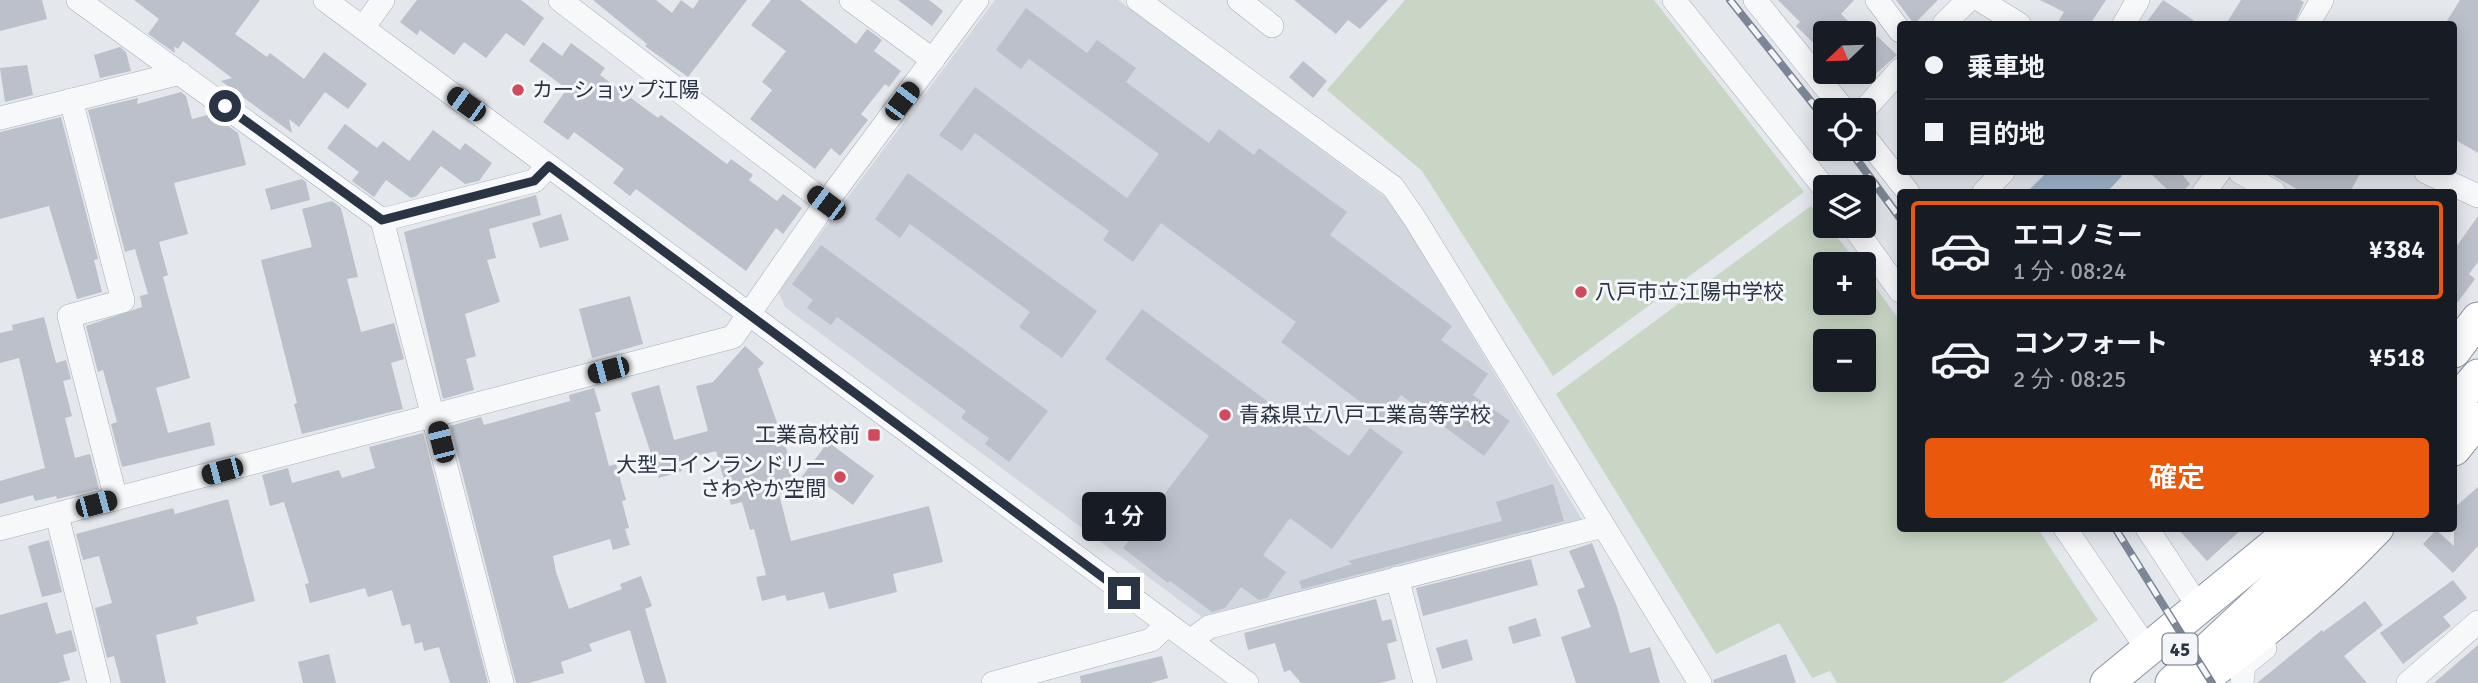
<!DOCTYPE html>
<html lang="ja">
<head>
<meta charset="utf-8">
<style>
	:root { --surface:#171b24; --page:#20242c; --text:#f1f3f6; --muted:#9ea1a6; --line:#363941; --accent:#ea580c }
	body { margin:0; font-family:Signika,"Noto Sans JP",sans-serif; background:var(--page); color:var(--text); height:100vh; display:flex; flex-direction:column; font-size:26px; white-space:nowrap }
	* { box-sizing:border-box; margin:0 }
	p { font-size:23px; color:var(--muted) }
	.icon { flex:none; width:38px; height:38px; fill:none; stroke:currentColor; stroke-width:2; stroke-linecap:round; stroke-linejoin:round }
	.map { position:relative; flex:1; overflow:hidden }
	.panel { position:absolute; left:1897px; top:189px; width:560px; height:343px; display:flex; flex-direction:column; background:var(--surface); border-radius:7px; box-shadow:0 4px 18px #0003 }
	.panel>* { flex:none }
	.top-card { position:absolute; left:1897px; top:21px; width:560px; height:154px; border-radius:7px; box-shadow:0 4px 18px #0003; display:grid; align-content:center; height:154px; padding:0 28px; background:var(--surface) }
	.needle { width:46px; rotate:247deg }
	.tools { position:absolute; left:1813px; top:21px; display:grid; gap:14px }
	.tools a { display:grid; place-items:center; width:63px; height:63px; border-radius:7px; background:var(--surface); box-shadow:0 4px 18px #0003; font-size:35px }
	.end { position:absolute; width:32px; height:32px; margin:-16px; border:9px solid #2b3445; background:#fff; box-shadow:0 0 0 4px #fff }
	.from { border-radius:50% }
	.bubble { position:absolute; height:49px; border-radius:7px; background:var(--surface); box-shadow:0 4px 18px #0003; font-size:23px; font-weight:600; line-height:49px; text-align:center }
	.car { position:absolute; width:21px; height:42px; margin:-21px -10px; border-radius:9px; box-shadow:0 0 5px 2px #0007; background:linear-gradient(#222 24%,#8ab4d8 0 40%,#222 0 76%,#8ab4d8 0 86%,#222 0) }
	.top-card b { display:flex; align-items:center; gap:24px; height:66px; font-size:26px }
	.top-card b+b { border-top:2px solid var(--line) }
	.top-card i { width:18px; height:18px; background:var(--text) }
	ul { padding:12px 0 0; list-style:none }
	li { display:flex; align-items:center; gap:21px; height:98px; margin:0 14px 10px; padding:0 14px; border:4px solid transparent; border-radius:7px }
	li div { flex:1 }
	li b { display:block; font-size:26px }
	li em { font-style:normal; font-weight:600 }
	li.current { border-color:var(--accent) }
	li>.icon { width:63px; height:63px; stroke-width:1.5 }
	.cta { display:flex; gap:14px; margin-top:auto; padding:14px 28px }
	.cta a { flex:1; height:80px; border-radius:7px; background:var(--accent); color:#fff; font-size:28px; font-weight:600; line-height:80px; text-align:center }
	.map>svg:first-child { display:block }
	.built { fill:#d2d6de }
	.green { fill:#c9d6c5; fill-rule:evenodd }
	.water { fill:#9fb4cc }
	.building { fill:#bbc0ca }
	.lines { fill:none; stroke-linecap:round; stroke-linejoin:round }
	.minor-casing { stroke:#a9aeb7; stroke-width:24 }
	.highway-casing { stroke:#8b94a3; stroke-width:35 }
	.minor { stroke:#f7f8fa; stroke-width:23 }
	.highway { stroke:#fff; stroke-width:33 }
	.rail-casing { stroke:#7d8696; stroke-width:8 }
	.rail { stroke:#f4f6f9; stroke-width:5; stroke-dasharray:16; stroke-linecap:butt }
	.route { stroke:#2b3445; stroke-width:9 }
	.poi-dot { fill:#d1495b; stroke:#f4f6f9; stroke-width:2.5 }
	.labels { text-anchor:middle; stroke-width:6; stroke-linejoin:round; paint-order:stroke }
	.shield { fill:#f4f6f9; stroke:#676e7b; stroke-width:2 }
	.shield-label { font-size:19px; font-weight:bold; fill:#2b3445 }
	.poi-label { font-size:21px; fill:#2b3445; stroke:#f4f6f9; text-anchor:start }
</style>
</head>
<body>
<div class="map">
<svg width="2478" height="683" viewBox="0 0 2478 683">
	<rect width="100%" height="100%" fill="#e4e7ec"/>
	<path class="built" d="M995,0H1118L1386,198L1400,216L1584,523L1206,620L785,307L778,291Z"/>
	<g class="green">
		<path d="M1405,0H1654L1804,192L1553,376L1422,171L1327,90Z"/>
		<path d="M1811,206L1859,264H1825V303H1864V271L1900,321V528L2038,529L2098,620L2002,683H1837L1830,671L1812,678L1779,623L1716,654L1556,394ZM1864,341V380H1825V341Z"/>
	</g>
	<path class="water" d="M2047,172H2118L2122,176L2107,192H2027Z"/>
	<g class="building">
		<path d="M0,0H42L47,19L0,31Z"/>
		<path d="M134,0H260L235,34L267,57L270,53L304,79L324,52L367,84L348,109L325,92L299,127L289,119L292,133L221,81L232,78L183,41L178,49L174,46L175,53L148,34L159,19Z"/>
		<path d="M417,0H521L544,18L524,46L506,33L486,58L464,42L454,55L420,30L417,35L400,22Z"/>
		<path d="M593,0H656L672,13L681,0L693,9L699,0H747L688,77L645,46L647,44Z"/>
		<path d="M771,0H800L856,44L867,29L882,40L874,51L901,71L889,87L885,84L861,114L868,120L840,156L831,148L815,169L750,119L772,90L762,82L786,51L751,25Z"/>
		<path d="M898,0H929L943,11L932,26Z"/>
		<path d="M1294,0H1388L1360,29L1348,20L1336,34Z"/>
		<path d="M1778,0H1854L1841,14L1860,33H1825V54L1796,26L1800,22Z"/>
		<path d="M1896,0H1938L1914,24Z"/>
		<path d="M2040,0H2106L2090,24H2057L2064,12Z"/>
		<path d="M2163,0L2199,24H2145Z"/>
		<path d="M2241,0H2300L2304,2L2294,24H2226Z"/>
		<path d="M2460,0H2478V153L2454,139V24H2445Z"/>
		<path d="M1026,8L1087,53L1097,40L1136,68L1126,82L1209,143L1219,129L1254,155L1259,148L1347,212L1330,235L1452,326L1441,340L1488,374L1473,395L1510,421L1484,456L1401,395L1383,419L1281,342L1296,322L1161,223L1133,262L1103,240L1109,231L975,133L962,151L939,135L975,87L1127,198L1159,154L1029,59L1021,69L996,50Z"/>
		<path d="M1877,36L1897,55L1864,84V49Z"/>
		<path d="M543,42L562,56L571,43L605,68L600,75L658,118L661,115L727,164L731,159L753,175L749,180L777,201L783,194L802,208L783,234L776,228L746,271L636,189L630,196L613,183L624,169L574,132L568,140L543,122L567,89L529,61Z"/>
		<path d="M120,47L126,52L131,71L100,78L94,55Z"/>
		<path d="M1303,61L1327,81L1313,98L1289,77Z"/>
		<path d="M27,65L33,95L5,102L0,68Z"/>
		<path d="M181,92L186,96L192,119L211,114L238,133L246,165L174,183L188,234L159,242L168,275L163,277L190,378L156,388L168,433L210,422L215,445L122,467L111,424L117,422L103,370L98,372L86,326L142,307L140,296L148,294L135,249L125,252L88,110L138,98L137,104Z"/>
		<path d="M61,117L98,259L94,260L102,292L77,299L49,206L0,219V132Z"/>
		<path d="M345,124L377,148L383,141L409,161L433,130L460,150L465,143L492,163L479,181L465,184L441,166L417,196L411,198L386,180L374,197L352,181L359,172L327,148Z"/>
		<path d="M2149,172H2180L2190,184L2182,192H2170Z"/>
		<path d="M2267,172H2361L2350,192H2302Z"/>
		<path d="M908,173L1097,311L1062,358L1019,327L1030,312L910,224L900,238L875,219Z"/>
		<path d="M302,179L306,182L310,200L271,210L265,189Z"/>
		<path d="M536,195L541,215L489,229L496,258L487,260L500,302L465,314L476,356L466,359L474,390L443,399L404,232Z"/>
		<path d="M332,201L341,208L358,277L347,279L361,332L394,323L404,359L391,363L403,409L302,434L294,404L297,403L261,260L312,247L302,209Z"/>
		<path d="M561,214L569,240L540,248L532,223Z"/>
		<path d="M2478,216V262L2469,274L2475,279L2454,307V250Z"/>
		<path d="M821,245L1048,411L1009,462L985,444L989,438L961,418L966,411L837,317L831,325L807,308L813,300L792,284Z"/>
		<path d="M630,296L643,344L592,358L579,309Z"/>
		<path d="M1142,309L1296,422L1298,420L1349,456L1370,428L1403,452L1332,549L1290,518L1263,555L1286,572L1267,598L1259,600L1241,587L1225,608L1212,612L1170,581L1168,583L1123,548L1209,436L1105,359Z"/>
		<path d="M44,317L56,363L66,360L71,379L63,381L72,416L65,418L75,458L90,454L99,489L57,499L56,496L35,501L33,495L0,504V481L45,468L19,358L0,363V333L13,330L12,325Z"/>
		<path d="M745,346L764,363L758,369L798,482L828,442L874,476L853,505L822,482L779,494L791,541L929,506L943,562L893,574L897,592L829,609L824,592L787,601L785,595L762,601L756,577L766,575L754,529L750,530L742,502L731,505L716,451L679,461L682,471L659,478L631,393L659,385L674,440L708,431L696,386L713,382Z"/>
		<path d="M594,388L601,411L595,413L609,466L616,464L626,500L622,501L629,528L625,529L630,545L613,550L610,539L553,556L556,572L569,609L622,589L620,584L641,576L652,606L645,609L667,683H645L630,630L589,644L592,651L561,662L564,673L529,683H516L450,426L481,417L484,425L570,401L569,395Z"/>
		<path d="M423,433L488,683H450L439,647L424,651L422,642L415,644L410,624L402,626L392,590L368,597L365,588L310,603L305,584L309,583L284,502L270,506L262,475L288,468L292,483L339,470L342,478L375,468L369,447Z"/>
		<path d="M1553,484L1564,521L1302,589L1299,581L1352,564L1348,561L1502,521L1496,502Z"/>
		<path d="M2478,487V546L2453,573L2423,544L2436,530L2454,546V508Z"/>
		<path d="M228,499L255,601L196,617L198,624L156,635L166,683H121L114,656L107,658L95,608L112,603L99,556L83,560L76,534L173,508L175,514Z"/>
		<path d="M2177,528H2243L2207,561Z"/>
		<path d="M49,540L62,592L42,597L28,546Z"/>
		<path d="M1592,543L1617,607L1630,653L1650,647L1660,683H1576L1561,637L1591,627L1577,590L1585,587L1569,551Z"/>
		<path d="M1531,559L1538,585L1423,616L1416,588Z"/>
		<path d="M2453,580L2467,598L2443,617L2451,626L2403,664L2380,633Z"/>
		<path d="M1376,599L1382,621L1391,619L1397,641L1387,644L1396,679L1380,683H1301L1290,670L1284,672L1275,643L1248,650L1244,633Z"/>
		<path d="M2365,601L2383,625L2344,656L2367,683H2257L2322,630L2323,632Z"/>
		<path d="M47,602L56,634L71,630L77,651L63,655L70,680L58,683H0V615Z"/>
		<path d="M1536,618L1541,636L1513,644L1508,627Z"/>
		<path d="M1467,639L1473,660L1442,669L1436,648Z"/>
		<path d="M2478,645V683H2434Z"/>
		<path d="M329,654L336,683H303L298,662Z"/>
		<path d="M1786,654L1796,683H1714L1713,680Z"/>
		<path d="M1162,656L1168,678L1150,683H1081L1080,676Z"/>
	</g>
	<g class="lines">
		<g class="minor-casing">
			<g id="minor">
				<path d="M78,0L382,220L502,683"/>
				<path d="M325,0L1247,683"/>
				<path d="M560,0L826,203"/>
				<path d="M851,0L933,60"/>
				<path d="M1138,0L1393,187L1415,219L1700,683"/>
				<path d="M1239,0L1272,26"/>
				<path d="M1674,0L1825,189"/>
				<path d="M1755,0L1844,110"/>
				<path d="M1877,0L1900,31"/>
				<path d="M1980,0L2019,24"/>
				<path d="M1944,24L1968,0"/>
				<path d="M2124,24L2138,0"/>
				<path d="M2308,24L2322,0"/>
				<path d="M363,28L383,0"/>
				<path d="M71,100L123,301L69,316L116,499"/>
				<path d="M1864,110L1900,70"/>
				<path d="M0,118L180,73"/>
				<path d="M1864,136L1908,192"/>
				<path d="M2240,172L2274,192"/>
				<path d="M2426,172L2478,196"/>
				<path d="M1984,192L2003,172"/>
				<path d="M2204,192L2219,172"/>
				<path d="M382,220L534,181L549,166"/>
				<path d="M1853,226L1900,291"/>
				<path d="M57,515L99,683"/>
				<path d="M2065,528L2148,650"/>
				<path d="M2147,528L2200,609"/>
				<path d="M0,529L733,337L826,203L977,0"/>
				<path d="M1397,578L1425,683"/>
				<path d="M1190,641L1209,627L1603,526"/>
				<path d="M993,683L1151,640L1167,625"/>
				<path d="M2242,683L2244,665L2265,648"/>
				<path d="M2408,683L2478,622"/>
			</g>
		</g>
		<g class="highway-casing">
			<g id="highway">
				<path d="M2454,351L2478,319"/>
				<path d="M2454,404L2478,376"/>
				<path d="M2454,449L2478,419"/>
				<path d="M2107,683L2295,528"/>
				<path d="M2172,683L2338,528"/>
				<path d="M2197,683C2261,636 2322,586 2377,528"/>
			</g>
		</g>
		<use href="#minor" class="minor"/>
		<use href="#highway" class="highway"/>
		<g class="rail-casing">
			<g id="rail">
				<path d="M1730,0L1825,119"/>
				<path d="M1849,149L1900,218"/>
				<path d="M2115,528L2212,683"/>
			</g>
		</g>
		<use href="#rail" class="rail"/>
	</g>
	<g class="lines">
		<path class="route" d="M225,106L382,220L534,181L549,166L1124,593"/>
	</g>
	<g class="poi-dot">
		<circle cx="518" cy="90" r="7"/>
		<circle cx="1581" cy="292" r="7"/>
		<circle cx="1225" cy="415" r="7"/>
		<rect x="867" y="428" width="14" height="14" rx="3.5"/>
		<circle cx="840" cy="477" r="7"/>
	</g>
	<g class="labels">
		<rect class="shield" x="2162.5" y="633.5" width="35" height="31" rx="5"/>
		<g class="shield-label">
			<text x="2180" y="656">45</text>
		</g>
		<g class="poi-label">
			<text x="532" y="97">カーショップ江陽</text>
			<text x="1595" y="299">八戸市立江陽中学校</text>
			<text x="1239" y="422">青森県立八戸工業高等学校</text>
			<text x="860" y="442" text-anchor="end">工業高校前</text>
			<text x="826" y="472" text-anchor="end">大型コインランドリー<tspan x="826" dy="24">さわやか空間</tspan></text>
		</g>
	</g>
</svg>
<div class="tools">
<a><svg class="needle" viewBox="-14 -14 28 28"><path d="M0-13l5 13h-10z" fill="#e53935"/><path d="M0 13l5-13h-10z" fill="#9ea1a6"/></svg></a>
<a><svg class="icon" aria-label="locate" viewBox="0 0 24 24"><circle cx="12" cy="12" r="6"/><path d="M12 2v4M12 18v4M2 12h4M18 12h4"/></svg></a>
<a><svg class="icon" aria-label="layers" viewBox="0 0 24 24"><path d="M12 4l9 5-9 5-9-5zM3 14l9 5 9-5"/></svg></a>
<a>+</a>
<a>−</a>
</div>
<i class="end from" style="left:225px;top:106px"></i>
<i class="end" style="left:1124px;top:593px"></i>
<div class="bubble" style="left:1082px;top:492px;width:84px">1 分</div>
<i class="car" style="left:902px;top:101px;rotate:37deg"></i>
<i class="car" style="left:466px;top:104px;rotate:306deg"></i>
<i class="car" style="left:826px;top:203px;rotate:307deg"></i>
<i class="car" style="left:608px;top:370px;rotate:255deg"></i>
<i class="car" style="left:441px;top:442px;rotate:346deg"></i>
<i class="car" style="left:222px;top:471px;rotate:255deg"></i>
<i class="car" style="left:96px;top:504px;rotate:75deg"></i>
<div class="top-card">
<b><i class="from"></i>乗車地</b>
<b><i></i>目的地</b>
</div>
<section class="panel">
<ul>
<li class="current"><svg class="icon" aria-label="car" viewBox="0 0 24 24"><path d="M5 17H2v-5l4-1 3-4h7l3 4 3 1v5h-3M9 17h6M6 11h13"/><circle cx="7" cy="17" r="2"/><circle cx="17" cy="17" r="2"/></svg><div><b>エコノミー</b><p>1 分 · 08:24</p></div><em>¥384</em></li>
<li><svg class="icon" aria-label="car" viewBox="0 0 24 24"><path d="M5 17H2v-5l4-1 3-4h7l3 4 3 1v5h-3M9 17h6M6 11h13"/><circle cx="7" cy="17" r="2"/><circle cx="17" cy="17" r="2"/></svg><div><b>コンフォート</b><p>2 分 · 08:25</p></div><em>¥518</em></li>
</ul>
<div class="cta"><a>確定</a></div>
</section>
</div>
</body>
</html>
